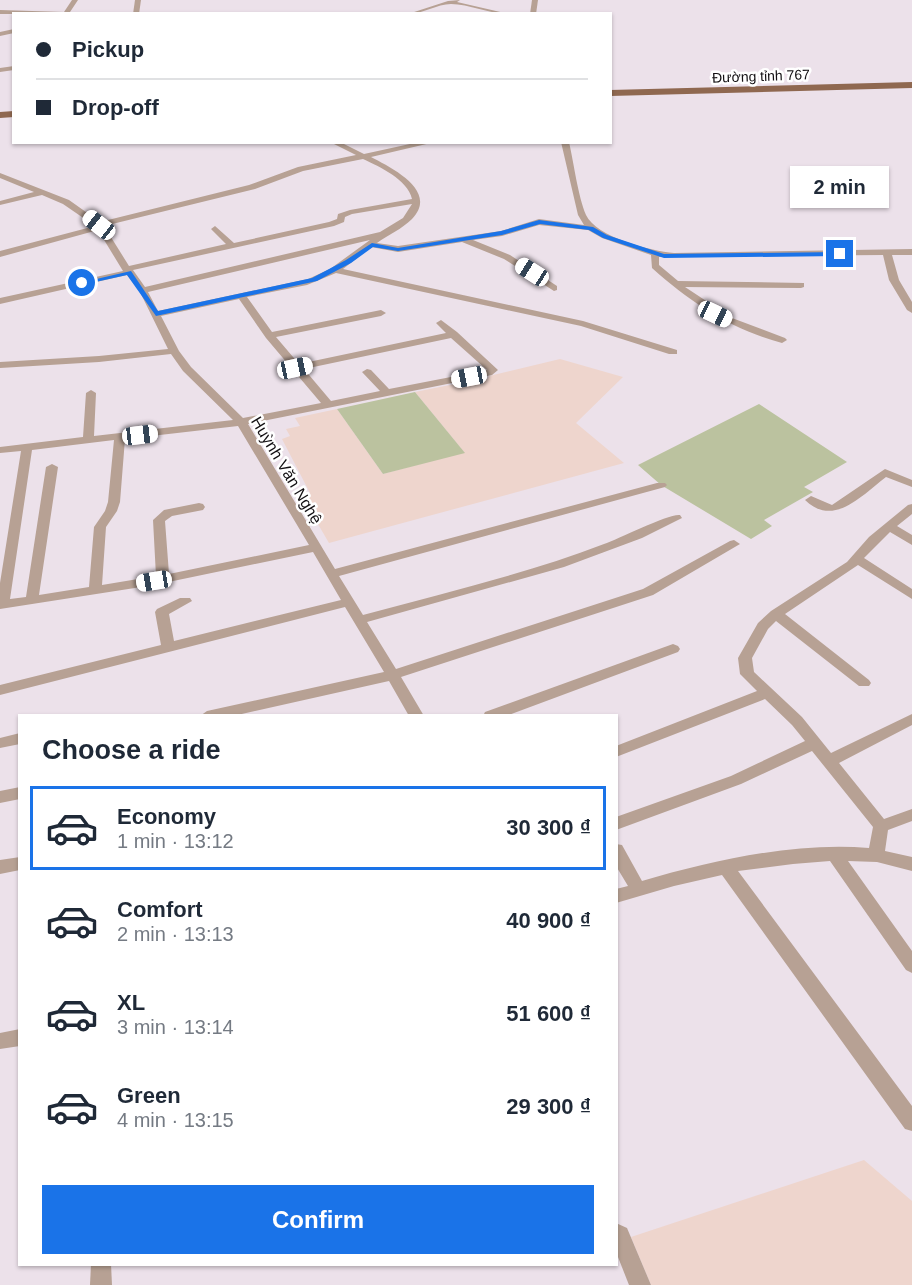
<!DOCTYPE html>
<html lang="en">
<head>
<meta charset="utf-8">
<style>
	:root { --surface:#fff; --page:#f6f6f7; --text:#1f2937; --muted:#747a83; --line:#e0e1e3; --accent:#1a73e8 }
	body { margin:0; font-family:Arial,sans-serif; background:var(--page); color:var(--text); height:100vh; display:flex; flex-direction:column; font-size:22px; white-space:nowrap }
	* { box-sizing:border-box; margin:0 }
	p { font-size:20px; color:var(--muted) }
	.icon { flex:none; width:33px; height:33px; fill:none; stroke:currentColor; stroke-width:2; stroke-linecap:round; stroke-linejoin:round }
	.map { position:relative; flex:1; overflow:hidden }
	.sheet { position:absolute; left:18px; top:714px; width:600px; height:552px; display:flex; flex-direction:column; background:var(--surface); border-radius:0px; box-shadow:0 2px 4px #0004 }
	.sheet>* { flex:none }
	.hud { position:absolute; left:12px; top:12px; width:600px; height:132px; border-radius:0px; box-shadow:0 2px 4px #0004; display:grid; align-content:center; height:132px; padding:0 24px; background:var(--surface) }
	.end { position:absolute; width:27px; height:27px; margin:-14px; border:8px solid #1a73e8; background:#fff; box-shadow:0 0 0 3px #fff }
	.from { border-radius:50% }
	.bubble { position:absolute; height:42px; border-radius:0px; background:var(--surface); box-shadow:0 2px 4px #0004; font-size:20px; font-weight:600; line-height:42px; text-align:center }
	.car { position:absolute; width:18px; height:36px; margin:-18px -9px; border-radius:8px; box-shadow:0 0 4px 2px #0007; background:linear-gradient(#fff 24%,#345 0 40%,#fff 0 76%,#345 0 86%,#fff 0) }
	.hud b { display:flex; align-items:center; gap:21px; height:57px; font-size:22px }
	.hud b+b { border-top:2px solid var(--line) }
	.hud i { width:15px; height:15px; background:var(--text) }
	ul { padding:0; list-style:none }
	li { display:flex; align-items:center; gap:18px; height:84px; margin:0 12px 9px; padding:0 12px; border:3px solid transparent; border-radius:0px }
	li div { flex:1 }
	li b { display:block; font-size:22px }
	li em { font-style:normal; font-weight:600 }
	li.current { border-color:var(--accent) }
	li>.icon { width:54px; height:54px; stroke-width:1.5 }
	h2 { padding:0 24px; font-size:27px; line-height:72px }
	.action { display:flex; gap:12px; margin-top:auto; padding:12px 24px }
	.action a { flex:1; height:69px; border-radius:0px; background:var(--accent); color:#fff; font-size:24px; font-weight:600; line-height:69px; text-align:center }
	.map>svg:first-child { display:block }
	.education { fill:#eed5cd }
	.green { fill:#bbc29f }
	.lines { fill:none; stroke-linecap:round; stroke-linejoin:round }
	.minor { fill:#b7a194; fill-rule:evenodd }
	.major { fill:#8f6850; fill-rule:evenodd }
	.route { fill:#1a73e8 }
	.labels { text-anchor:middle; stroke-width:5; stroke-linejoin:round; paint-order:stroke }
	.far-street-label { font-size:14px; fill:#120f12; stroke:#fff }
	.street-label { font-size:16px; fill:#120f12; stroke:#fff }
</style>
</head>
<body>
<div class="map">
<svg width="912" height="1285" viewBox="0 0 912 1285">
	<rect width="100%" height="100%" fill="#ece1ea"/>
	<g class="education">
		<path d="M560,359L623,377L576,423L624,463L329,543L301,495L310,493L282,439L290,436L286,429L300,426L295,418L337,409L383,474L464,452L415,392L470,381L477,382L487,379L489,376Z"/>
		<path d="M864,1160L912,1201V1285H651L631,1237Z"/>
	</g>
	<g class="green">
		<path d="M415,392L465,453L383,474L337,409Z"/>
		<path d="M759,404L847,462L804,487L813,492L764,520L772,526L751,539L661,485L638,465Z"/>
	</g>
	<g class="lines">
		<g class="minor">
			<path d="M72,0H78L70,12L102,14H0V10L64,12Z"/>
			<path d="M135,0H141L139,14H133Z"/>
			<path d="M460,0L457,2L509,14C489,14 469,4 451,4C437,4 423,14 408,14L448,1Z"/>
			<path d="M532,0H538L536,14H530Z"/>
			<path d="M243,12H403L406,14H240Z"/>
			<path d="M14,29V33L0,36V32Z"/>
			<path d="M14,66V70L0,72V68Z"/>
			<path d="M330,142H340L364,154L419,142H435L371,157C392,168 439,191 412,219C402,229 388,235 377,243L398,246L501,231L539,219L584,225L578,215L561,142H569C574,164 578,196 586,215C596,237 651,251 674,253L912,249V255H892L899,280L912,302V313L907,310L889,280L883,255L659,257V265L678,281L804,283V287L801,288L685,287L732,318L785,338L787,340L782,343C731,329 691,303 652,268L651,255L602,238L588,230L539,225L502,236L473,240L510,255L557,286V290L554,291L504,259L462,242L398,252L371,247L343,269L583,321L677,350V354H669L581,326L336,273L307,285L247,297L272,332L381,310L386,313L381,316L276,337L299,364L446,333L436,323L441,320L457,332L498,370L492,375L248,424L335,569L657,483H665L667,485L665,487L339,576L363,615C444,593 526,574 604,544C618,539 670,513 680,515L682,518L642,538L564,567L367,622L396,669L643,589L730,541L734,540L740,544L653,595L401,677L424,716H409L389,681L233,716H200L207,711L384,672L345,607L0,695V685L161,645L155,612L157,609L180,598H190L192,601L169,614L174,641L341,600L313,552L154,585L0,609V583L21,451L0,453V447L83,437L86,393L91,390L96,393L94,436L233,420L183,371L171,354L99,362L0,368V362L99,356L168,349L139,290L127,275L0,304V298L123,271L98,230L0,257V251L95,226L63,204L42,195L0,205V201L34,192L0,178V173L69,200L100,222L249,185L298,167L356,155ZM363,159C380,167 407,179 412,199L350,210L338,214L337,219L329,222L234,243L215,226L211,229L226,244L129,266L104,226L255,189L303,171ZM412,204L403,218L380,232L145,287L133,270L334,226L344,222L345,217L352,214ZM370,240L330,269L308,279L158,311L148,292ZM239,299L266,338L321,403L243,418L191,367L179,351L161,316ZM451,338L487,370L389,389L371,370L367,369L362,372L380,391L331,401L304,369ZM238,426L309,545L169,574L165,521L172,516L203,510L205,507L203,504L199,503L164,510L153,520L156,576L102,585L106,527L117,511L120,502L125,439ZM114,440L108,502L105,511L94,527L89,587L39,595L58,467L52,464L46,467L26,597L10,599L32,450Z"/>
			<path d="M885,469L912,480V487L886,477C862,495 834,528 805,500L811,496L832,505Z"/>
			<path d="M912,504V514L897,526L912,535V545L890,532L864,558L912,589V599L858,565L785,614L869,680L871,683L869,686H859L776,621L768,629L752,658L754,672L802,717L831,753L912,714V725L839,763L884,819L912,809V821L888,830L885,851L912,857V871L877,862L848,861L912,951V973L906,970L830,861L793,864L738,871L912,1106V1131L905,1129L722,875L674,886L616,903V889L628,886L616,866V844L622,845L642,881C714,860 794,842 869,848L873,827L812,751L741,784L616,830V817L731,776L805,741L792,725L765,699L616,757V746L757,691L740,674L738,658L758,623L771,611L847,562L869,537L908,505Z"/>
			<path d="M673,644L678,646L680,649L678,652L506,716H483L485,712Z"/>
			<path d="M20,733V744L0,748V738Z"/>
			<path d="M20,787V799L0,803V791Z"/>
			<path d="M20,857V870L0,874V860Z"/>
			<path d="M20,1029V1046L0,1049V1033Z"/>
			<path d="M616,1223L627,1228L651,1285H629L616,1252Z"/>
			<path d="M91,1264H111L112,1285H90Z"/>
		</g>
		<g class="major">
			<path d="M912,82V88L610,96V90Z"/>
			<path d="M14,111V117L0,118V112Z"/>
		</g>
	</g>
	<path class="route" d="M539,220L593,227L607,235L664,254L840,252L843,254L840,256L664,258L603,238L589,230L540,224L502,235L398,251L373,247L351,263L317,281L156,316L127,275L82,285L79,283L131,271L158,311L312,278L346,260L372,243L398,248L501,231Z"/>
	<g class="labels">
		<g class="far-street-label">
			<text transform="translate(761 76) rotate(-2)" y="5">Đường tỉnh 767</text>
		</g>
		<g class="street-label">
			<text transform="translate(287 470) rotate(59)" y="6">Huỳnh Văn Nghệ</text>
		</g>
	</g>
</svg>
<i class="end from" style="left:82px;top:283px"></i>
<i class="end" style="left:840px;top:254px"></i>
<div class="bubble" style="left:790px;top:166px;width:99px">2 min</div>
<i class="car" style="left:99px;top:225px;rotate:308deg"></i>
<i class="car" style="left:532px;top:272px;rotate:302deg"></i>
<i class="car" style="left:715px;top:314px;rotate:115deg"></i>
<i class="car" style="left:295px;top:368px;rotate:78deg"></i>
<i class="car" style="left:469px;top:377px;rotate:259deg"></i>
<i class="car" style="left:140px;top:435px;rotate:83deg"></i>
<i class="car" style="left:154px;top:581px;rotate:261deg"></i>
<div class="hud">
<b><i class="from"></i>Pickup</b>
<b><i></i>Drop-off</b>
</div>
<section class="sheet">
<h2>Choose a ride</h2>
<ul>
<li class="current"><svg class="icon" aria-label="car" viewBox="0 0 24 24"><path d="M5 17H2v-5l4-1 3-4h7l3 4 3 1v5h-3M9 17h6M6 11h13"/><circle cx="7" cy="17" r="2"/><circle cx="17" cy="17" r="2"/></svg><div><b>Economy</b><p>1 min · 13:12</p></div><em>30 300 ₫</em></li>
<li><svg class="icon" aria-label="car" viewBox="0 0 24 24"><path d="M5 17H2v-5l4-1 3-4h7l3 4 3 1v5h-3M9 17h6M6 11h13"/><circle cx="7" cy="17" r="2"/><circle cx="17" cy="17" r="2"/></svg><div><b>Comfort</b><p>2 min · 13:13</p></div><em>40 900 ₫</em></li>
<li><svg class="icon" aria-label="car" viewBox="0 0 24 24"><path d="M5 17H2v-5l4-1 3-4h7l3 4 3 1v5h-3M9 17h6M6 11h13"/><circle cx="7" cy="17" r="2"/><circle cx="17" cy="17" r="2"/></svg><div><b>XL</b><p>3 min · 13:14</p></div><em>51 600 ₫</em></li>
<li><svg class="icon" aria-label="car" viewBox="0 0 24 24"><path d="M5 17H2v-5l4-1 3-4h7l3 4 3 1v5h-3M9 17h6M6 11h13"/><circle cx="7" cy="17" r="2"/><circle cx="17" cy="17" r="2"/></svg><div><b>Green</b><p>4 min · 13:15</p></div><em>29 300 ₫</em></li>
</ul>
<div class="action"><a>Confirm</a></div>
</section>
</div>
</body>
</html>
